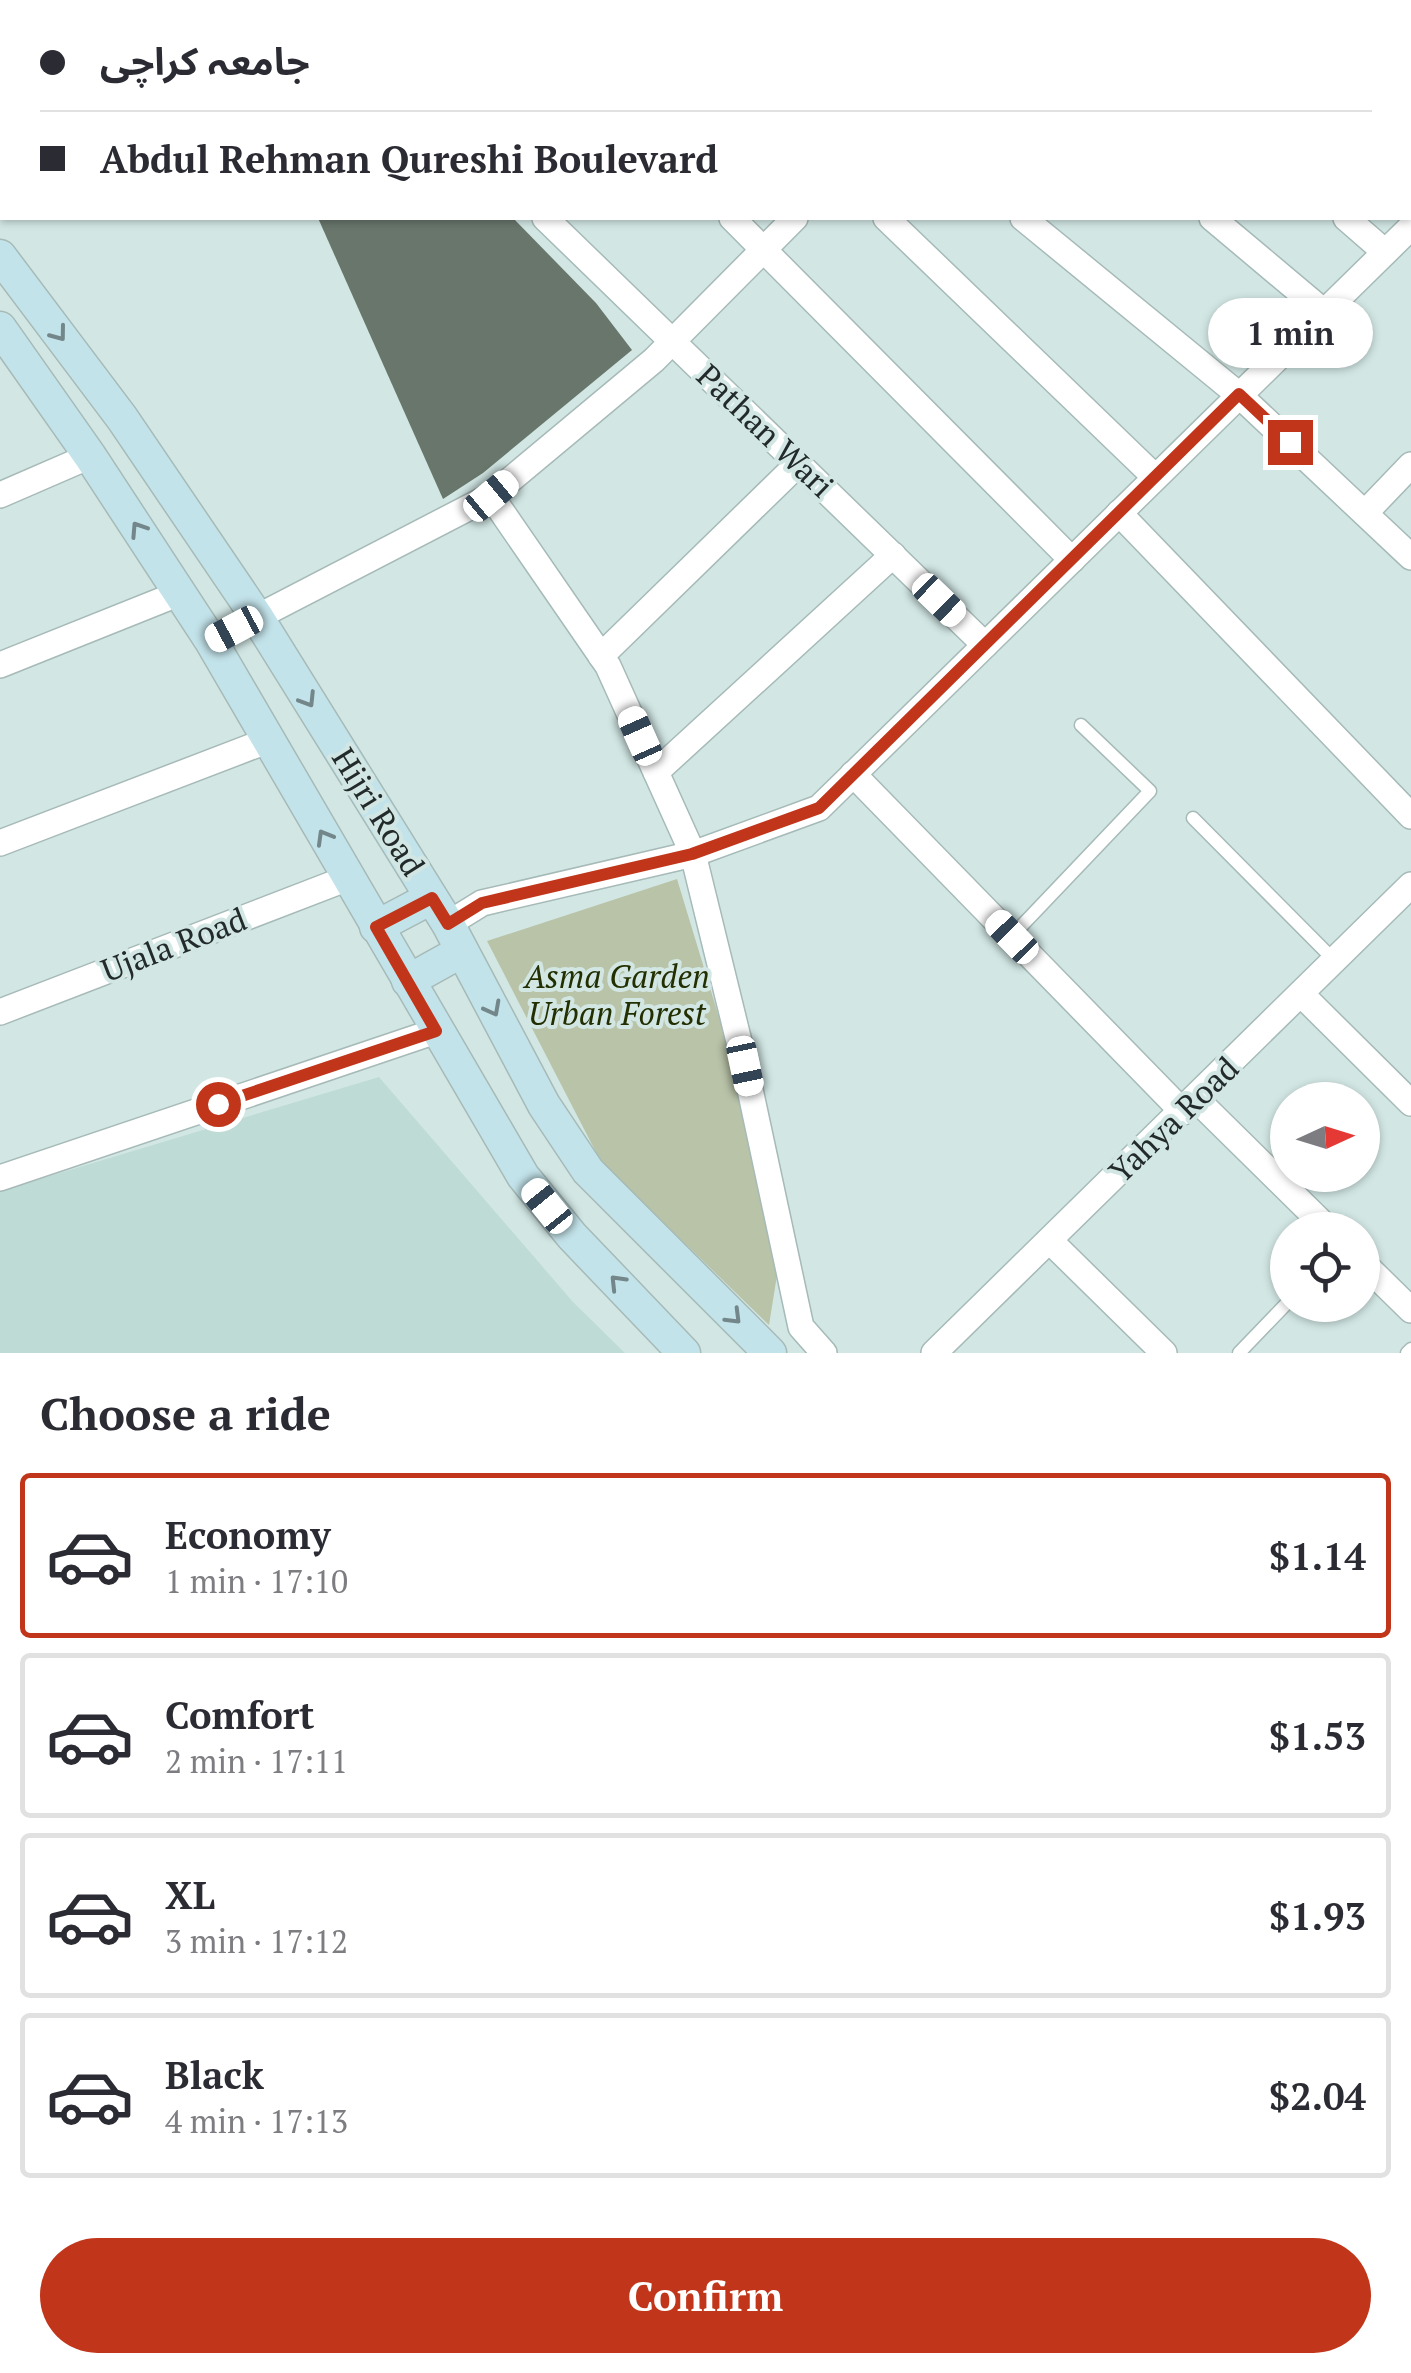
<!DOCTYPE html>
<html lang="en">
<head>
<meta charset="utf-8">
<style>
	:root { --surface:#fff; --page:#f7f7f7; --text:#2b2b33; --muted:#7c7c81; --line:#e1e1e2; --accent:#c1361b }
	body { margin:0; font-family:"PT Serif","Noto Sans Arabic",serif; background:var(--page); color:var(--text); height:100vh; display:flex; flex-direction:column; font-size:38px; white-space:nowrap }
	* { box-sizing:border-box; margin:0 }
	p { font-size:32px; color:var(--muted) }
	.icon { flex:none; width:55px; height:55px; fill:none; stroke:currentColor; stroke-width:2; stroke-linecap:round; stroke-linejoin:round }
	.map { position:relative; height:1353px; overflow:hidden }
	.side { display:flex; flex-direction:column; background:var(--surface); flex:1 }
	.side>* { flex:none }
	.hud { position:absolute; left:0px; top:0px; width:1412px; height:220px; box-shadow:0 2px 8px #0004; display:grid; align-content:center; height:220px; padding:0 40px; background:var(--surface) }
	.needle { width:65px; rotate:86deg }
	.fabs { position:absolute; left:1270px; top:1082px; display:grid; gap:20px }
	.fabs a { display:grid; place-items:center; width:110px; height:110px; border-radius:50%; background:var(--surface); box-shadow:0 2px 8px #0004; font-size:50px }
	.end { position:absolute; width:45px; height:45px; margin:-22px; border:12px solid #c1361b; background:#fff; box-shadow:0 0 0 5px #fff }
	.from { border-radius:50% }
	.bubble { position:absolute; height:70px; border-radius:35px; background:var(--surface); box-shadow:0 2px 8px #0004; font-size:32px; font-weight:600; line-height:70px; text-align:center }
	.car { position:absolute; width:30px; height:60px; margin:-30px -15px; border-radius:12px; box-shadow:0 0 8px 2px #0007; background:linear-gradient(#fff 24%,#345 0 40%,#fff 0 76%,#345 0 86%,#fff 0) }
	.hud b { display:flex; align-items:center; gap:35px; height:95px; font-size:38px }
	.hud b+b { border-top:2px solid var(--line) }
	.hud i { width:25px; height:25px; background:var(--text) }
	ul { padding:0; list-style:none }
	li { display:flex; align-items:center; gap:30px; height:165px; margin:0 20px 15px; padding:0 20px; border:5px solid var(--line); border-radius:10px }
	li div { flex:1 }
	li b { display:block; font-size:38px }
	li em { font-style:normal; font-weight:600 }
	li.on { border-color:var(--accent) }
	li>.icon { width:90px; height:90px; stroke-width:1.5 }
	h2 { padding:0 40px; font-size:45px; line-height:120px }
	.cta { display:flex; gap:20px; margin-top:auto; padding:20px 40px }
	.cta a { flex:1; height:115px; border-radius:60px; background:var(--accent); color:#fff; font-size:40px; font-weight:600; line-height:115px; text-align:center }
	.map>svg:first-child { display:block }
	.built { fill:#bedbd6 }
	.green { fill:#b9c3a8 }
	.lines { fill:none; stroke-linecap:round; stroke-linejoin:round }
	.stream { stroke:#87abcb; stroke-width:9 }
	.building { fill:#68766c }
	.service-casing { stroke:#a6bab7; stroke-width:15 }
	.minor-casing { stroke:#a6bab7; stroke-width:28 }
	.secondary-casing { stroke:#a6bab7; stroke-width:35 }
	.path { stroke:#7a8886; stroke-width:5; stroke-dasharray:5 8; stroke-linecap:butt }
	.service { stroke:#fff; stroke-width:12 }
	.minor { stroke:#fff; stroke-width:25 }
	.secondary { stroke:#c3e3ea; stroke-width:32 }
	.oneway { stroke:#73878a }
	.route { stroke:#c1361b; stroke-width:12 }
	.labels { text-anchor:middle; stroke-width:8; stroke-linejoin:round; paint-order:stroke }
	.street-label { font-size:32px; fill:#232b2a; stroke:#d2e7e4 }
	.park-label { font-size:32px; font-style:italic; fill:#232f00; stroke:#d2e7e4 }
</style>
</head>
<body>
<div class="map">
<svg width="1411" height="1353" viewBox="0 0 1411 1353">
	<rect width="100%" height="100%" fill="#d2e7e4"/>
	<path class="built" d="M379,1077L573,1302L625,1353H0V1191Z"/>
	<g class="green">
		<path d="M0,0H278L280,2H2L0,137Z"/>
		<path d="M677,879L721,1024L779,1263L769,1325L601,1162L487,941Z"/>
	</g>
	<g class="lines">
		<g class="stream">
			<path d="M1251,0L1254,2"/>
			<path d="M1410,128L1411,129"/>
		</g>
	</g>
	<path class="building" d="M318,218H513L596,303L632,350L483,473L443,499Z"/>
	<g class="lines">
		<g class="service-casing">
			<g id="service">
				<path d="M1193,818L1335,961"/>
				<path d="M1011,937L1150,791L1081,725"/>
				<path d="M1239,1353L1288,1302"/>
				<path d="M1407,1353L1411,1349"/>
			</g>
		</g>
		<g class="minor-casing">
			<g id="minor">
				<path d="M326,0L329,2"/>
				<path d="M1098,0L1101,2"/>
				<path d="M356,2L358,0"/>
				<path d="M527,2L529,0"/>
				<path d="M681,2L683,0"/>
				<path d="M838,2L841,0"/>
				<path d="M1007,2L1009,0"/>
				<path d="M0,171L2,170"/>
				<path d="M545,218L985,645"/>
				<path d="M732,218L1072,560"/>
				<path d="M886,218L1155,477"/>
				<path d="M1023,218L1239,395L1411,557"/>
				<path d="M1212,218L1324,312"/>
				<path d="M1346,218L1385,252"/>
				<path d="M0,495L90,456"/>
				<path d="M491,496L608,666L693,854L745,1066L801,1327L824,1353"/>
				<path d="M1119,513L1411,816"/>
				<path d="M1365,513L1411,465"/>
				<path d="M211,641L491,496L654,360L795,218"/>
				<path d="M601,656L798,464"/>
				<path d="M0,665L180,593"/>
				<path d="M656,772L893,555"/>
				<path d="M853,774L1183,1112"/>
				<path d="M0,843L269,740"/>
				<path d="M448,924L482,903L693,854L819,808L1411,227"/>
				<path d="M1301,994L1411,1103"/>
				<path d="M0,1012L348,878"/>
				<path d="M1196,1099L1329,1230"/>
				<path d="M0,1178L436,1031"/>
				<path d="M1050,1241L1164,1353"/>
				<path d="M1362,1262L1411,1310"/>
				<path d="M934,1353L1411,885"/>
			</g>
		</g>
		<g class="secondary-casing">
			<g id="secondary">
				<path d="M0,256L122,418L257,617L448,924L544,1105L588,1171L770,1353"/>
				<path d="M0,328L90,456L211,641L523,1176L572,1236L684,1353"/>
				<path d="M376,927L431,898"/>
				<path d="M408,981L462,951"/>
			</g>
		</g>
		<g class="path">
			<path d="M39,0L42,2"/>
			<path d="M55,0H58"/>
			<path d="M77,2L82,0"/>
			<path d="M211,2L216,0"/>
			<path d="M0,81L2,78"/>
		</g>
		<use href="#service" class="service"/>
		<use href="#minor" class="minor"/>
		<use href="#secondary" class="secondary"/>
	</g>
	<defs><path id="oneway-chevron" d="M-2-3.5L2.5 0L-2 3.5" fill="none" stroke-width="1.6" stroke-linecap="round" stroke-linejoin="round" transform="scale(2.5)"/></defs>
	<g class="oneway">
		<use href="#oneway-chevron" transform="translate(59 334) rotate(53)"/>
		<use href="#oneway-chevron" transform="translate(138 529) rotate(-123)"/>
		<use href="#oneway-chevron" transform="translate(308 700) rotate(58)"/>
		<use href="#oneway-chevron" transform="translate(324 837) rotate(-120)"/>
		<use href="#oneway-chevron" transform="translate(493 1009) rotate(62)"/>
		<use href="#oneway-chevron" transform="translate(617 1282) rotate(-134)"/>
		<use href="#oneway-chevron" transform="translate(734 1317) rotate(45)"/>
	</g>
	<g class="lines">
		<path class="route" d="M218,1104L436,1031L376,927L432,898L448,924L482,903L692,854L819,808L1239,394L1290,442"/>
	</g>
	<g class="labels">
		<g class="street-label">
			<text transform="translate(765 431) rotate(44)" y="11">Pathan Wari</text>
			<text transform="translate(378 812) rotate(58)" y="11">Hijri Road</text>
			<text transform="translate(174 945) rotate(-21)" y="11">Ujala Road</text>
			<text transform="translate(1174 1120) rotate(-44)" y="11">Yahya Road</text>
		</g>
		<g class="park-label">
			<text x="617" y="988">Asma Garden<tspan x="617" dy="37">Urban Forest</tspan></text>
		</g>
	</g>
</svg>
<div class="fabs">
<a><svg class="needle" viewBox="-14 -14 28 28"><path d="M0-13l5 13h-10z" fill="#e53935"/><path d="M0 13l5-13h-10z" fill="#7c7c81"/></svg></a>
<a><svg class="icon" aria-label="locate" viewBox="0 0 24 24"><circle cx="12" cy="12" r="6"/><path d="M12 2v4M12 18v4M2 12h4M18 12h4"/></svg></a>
</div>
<i class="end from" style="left:218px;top:1104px"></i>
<i class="end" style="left:1290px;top:442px"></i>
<div class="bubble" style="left:1208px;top:298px;width:165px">1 min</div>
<i class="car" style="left:491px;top:496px;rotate:50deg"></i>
<i class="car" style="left:939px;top:600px;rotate:134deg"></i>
<i class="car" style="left:234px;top:629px;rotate:242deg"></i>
<i class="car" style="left:640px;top:736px;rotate:336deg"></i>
<i class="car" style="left:1012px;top:937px;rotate:316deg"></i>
<i class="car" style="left:745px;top:1066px;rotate:168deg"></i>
<i class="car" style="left:547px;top:1206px;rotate:321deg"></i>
<div class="hud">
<b><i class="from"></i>جامعہ کراچی</b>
<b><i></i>Abdul Rehman Qureshi Boulevard</b>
</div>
</div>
<section class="side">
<h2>Choose a ride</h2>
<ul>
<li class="on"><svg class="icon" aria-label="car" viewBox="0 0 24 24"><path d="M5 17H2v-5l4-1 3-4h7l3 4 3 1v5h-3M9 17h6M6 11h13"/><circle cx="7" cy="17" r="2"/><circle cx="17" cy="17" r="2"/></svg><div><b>Economy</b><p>1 min · 17:10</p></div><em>$1.14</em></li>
<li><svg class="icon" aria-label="car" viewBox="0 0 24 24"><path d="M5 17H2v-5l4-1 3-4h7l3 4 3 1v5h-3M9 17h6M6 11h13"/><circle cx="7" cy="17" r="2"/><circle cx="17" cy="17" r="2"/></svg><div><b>Comfort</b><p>2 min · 17:11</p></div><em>$1.53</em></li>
<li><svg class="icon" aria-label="car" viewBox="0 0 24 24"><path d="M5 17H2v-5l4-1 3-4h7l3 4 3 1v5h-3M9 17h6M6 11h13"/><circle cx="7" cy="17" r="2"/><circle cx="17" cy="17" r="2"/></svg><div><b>XL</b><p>3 min · 17:12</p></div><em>$1.93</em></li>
<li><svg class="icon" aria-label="car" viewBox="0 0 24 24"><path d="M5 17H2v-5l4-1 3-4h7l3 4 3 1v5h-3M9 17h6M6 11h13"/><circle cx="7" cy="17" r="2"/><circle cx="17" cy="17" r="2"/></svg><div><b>Black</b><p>4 min · 17:13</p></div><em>$2.04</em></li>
</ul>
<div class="cta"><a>Confirm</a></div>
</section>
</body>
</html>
